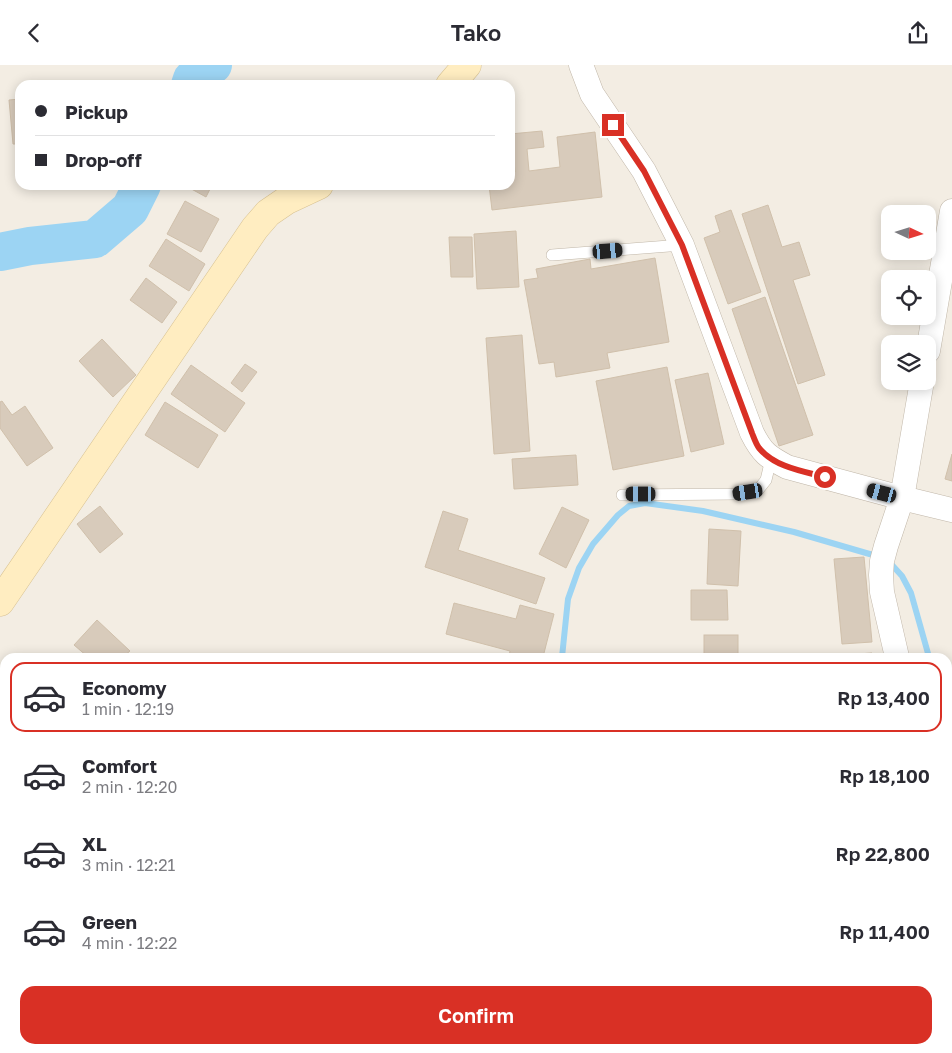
<!DOCTYPE html>
<html lang="en">
<head>
<meta charset="utf-8">
<style>
	:root { --surface:#fff; --page:#f2f2f3; --text:#2b2b33; --muted:#7c7c81; --line:#e1e1e2; --accent:#d93025 }
	body { margin:0; font-family:"Golos Text",sans-serif; background:var(--page); color:var(--text); height:100vh; display:flex; flex-direction:column; font-size:19px; white-space:nowrap }
	* { box-sizing:border-box; margin:0 }
	p { font-size:16px; color:var(--muted) }
	.icon { flex:none; width:28px; height:28px; fill:none; stroke:currentColor; stroke-width:2; stroke-linecap:round; stroke-linejoin:round }
	.map { position:relative; flex:1; overflow:hidden }
	.sheet { position:absolute; left:0px; top:588px; width:952px; height:401px; display:flex; flex-direction:column; background:var(--surface); border-radius:15px 15px 0 0; box-shadow:0 2px 12px #0003 }
	.sheet>* { flex:none }
	.top-card { position:absolute; left:15px; top:15px; width:500px; height:110px; border-radius:15px; box-shadow:0 2px 12px #0003; display:grid; align-content:center; height:110px; padding:0 20px; background:var(--surface) }
	.needle { width:32px; rotate:94deg }
	.controls { position:absolute; left:881px; top:140px; display:grid; gap:10px }
	.controls a { display:grid; place-items:center; width:55px; height:55px; border-radius:10px; background:var(--surface); box-shadow:0 2px 12px #0003; font-size:25px }
	.end { position:absolute; width:22px; height:22px; margin:-11px; border:6px solid #d93025; background:#fff; box-shadow:0 0 0 2px #fff }
	.from { border-radius:50% }
	.car { position:absolute; width:15px; height:30px; margin:-15px -8px; border-radius:6px; box-shadow:0 0 4px 1px #0007; background:linear-gradient(#222 24%,#8ab4d8 0 40%,#222 0 76%,#8ab4d8 0 86%,#222 0) }
	.top-card b { display:flex; align-items:center; gap:18px; height:48px; font-size:19px }
	.top-card b+b { border-top:1px solid var(--line) }
	.top-card i { width:12px; height:12px; background:var(--text) }
	ul { padding:9px 0 0; list-style:none }
	li { display:flex; align-items:center; gap:15px; height:70px; margin:0 10px 8px; padding:0 10px; border:2px solid transparent; border-radius:15px }
	li div { flex:1 }
	li b { display:block; font-size:19px }
	li em { font-style:normal; font-weight:600 }
	li.active { border-color:var(--accent) }
	li>.icon { width:45px; height:45px; stroke-width:1.5 }
	.primary-button { display:flex; gap:10px; margin-top:auto; padding:10px 20px }
	.primary-button a { flex:1; height:58px; border-radius:15px; background:var(--accent); color:#fff; font-size:20px; font-weight:600; line-height:58px; text-align:center }
	header { display:flex; justify-content:space-between; align-items:center; height:65px; padding:0 20px; background:var(--surface); font-size:22px; font-weight:600 }
	.map>svg:first-child { display:block }
	.lines { fill:none; stroke-linecap:round; stroke-linejoin:round }
	.stream { stroke:#9cd4f3; stroke-width:6 }
	.river { stroke:#9cd4f3; stroke-width:38 }
	.building { fill:#d8cbbb; stroke:#d0c0ab }
	.lane-casing { stroke:#c1b7a9; stroke-width:12 }
	.street-casing { stroke:#c1b7a9; stroke-width:25 }
	.secondary-casing { stroke:#d8c292; stroke-width:29 }
	.lane { stroke:#fff; stroke-width:11 }
	.street { stroke:#fff; stroke-width:24 }
	.secondary { stroke:#ffedc1; stroke-width:28 }
	.route { stroke:#d93025; stroke-width:6 }
</style>
</head>
<body>
<header><svg class="icon" aria-label="back" viewBox="0 0 24 24"><path d="M15 5l-7 7 7 7"/></svg>Tako<svg class="icon" aria-label="share" viewBox="0 0 24 24"><path d="M12 15V3M7 8l5-5 5 5M5 13v7h14v-7"/></svg></header>
<div class="map">
<svg width="952" height="988" viewBox="0 0 952 988">
	<rect width="100%" height="100%" fill="#f3ede3"/>
	<g class="lines">
		<g class="stream">
			<path d="M892,500L902,511L911,528L929,592"/>
			<path d="M562,592L568,534L579,503L593,479L618,450L629,441L645,438L703,446L794,467L873,490"/>
			<path d="M948,657L952,673"/>
			<path d="M344,984L356,988"/>
			<path d="M625,984L627,988"/>
			<path d="M91,988L97,984"/>
		</g>
		<g class="river">
			<path d="M190,20L192,14L213,0"/>
			<path d="M0,187L30,181L95,174L130,144L142,120"/>
		</g>
	</g>
	<g class="building">
		<path d="M20,34V79H13L9,35Z"/>
		<path d="M542,66L544,82L527,84L529,106L560,102L557,72L595,67L602,132L492,145L489,120H510V108L515,107L513,86H510V69Z"/>
		<path d="M187,120H212L206,132L186,121Z"/>
		<path d="M185,136L219,154L201,187L167,169Z"/>
		<path d="M768,140L782,182L799,177L810,210L793,215L825,310L798,319L742,149Z"/>
		<path d="M731,145L761,227L728,239L704,173L720,167L715,151Z"/>
		<path d="M516,166L519,222L477,224L474,169Z"/>
		<path d="M449,172H472L473,212H451Z"/>
		<path d="M166,174L205,199L189,226L149,201Z"/>
		<path d="M655,193L669,277L607,288L610,303L556,312L554,297L539,299L524,215L538,213L536,204L590,194L591,204Z"/>
		<path d="M146,213L177,237L162,258L130,235Z"/>
		<path d="M765,232L813,370L779,381L732,244Z"/>
		<path d="M522,270L530,386L494,389L486,273Z"/>
		<path d="M102,274L136,310L113,332L79,296Z"/>
		<path d="M245,299L257,307L242,327L231,318Z"/>
		<path d="M191,300L245,338L225,367L171,329Z"/>
		<path d="M667,302L684,391L613,405L596,316Z"/>
		<path d="M708,308L724,379L691,387L675,315Z"/>
		<path d="M2,336L12,350L25,341L53,383L27,401L0,363V337Z"/>
		<path d="M165,337L218,370L198,403L145,370Z"/>
		<path d="M952,389V416L945,414Z"/>
		<path d="M576,390L578,420L514,424L512,394Z"/>
		<path d="M100,441L123,469L100,488L77,459Z"/>
		<path d="M562,442L589,455L566,503L539,489Z"/>
		<path d="M443,446L468,454L458,485L545,513L536,539L425,502Z"/>
		<path d="M709,464L741,466L738,521L707,519Z"/>
		<path d="M864,492L872,577L842,579L834,494Z"/>
		<path d="M691,525H727L728,555H691Z"/>
		<path d="M454,538L516,554L520,540L554,549L543,592H514L509,591L510,586L446,569Z"/>
		<path d="M97,555L130,586L123,592H88L74,580Z"/>
		<rect x="704" y="570" width="34" height="22"/>
		<path d="M872,588L873,592H842V590Z"/>
		<path d="M0,654L5,661V683L0,687Z"/>
	</g>
	<g class="lines">
		<g class="lane-casing">
			<g id="lane">
				<path d="M552,190L682,180"/>
				<path d="M622,430L737,429L758,425L766,415L771,394"/>
			</g>
		</g>
		<g class="street-casing">
			<g id="street">
				<path d="M581,0L592,29L644,106L682,180L752,368C762,388 768,392 787,402L902,433L952,445"/>
				<path d="M928,286L952,146"/>
				<path d="M897,592L882,527L881,510L882,496L886,481L902,433L922,316"/>
				<path d="M948,814L952,834"/>
			</g>
		</g>
		<g class="secondary-casing">
			<g id="secondary">
				<path d="M450,20L467,0"/>
				<path d="M0,537L255,163L268,148L287,135L319,120"/>
			</g>
		</g>
		<use href="#lane" class="lane"/>
		<use href="#street" class="street"/>
		<use href="#secondary" class="secondary"/>
	</g>
	<g class="lines">
		<path class="route" d="M613,60L644,106L682,180L752,368C754,373 756,379 759,383C775,402 802,406 825,412"/>
	</g>
</svg>
<div class="controls">
<a><svg class="needle" viewBox="-14 -14 28 28"><path d="M0-13l5 13h-10z" fill="#e53935"/><path d="M0 13l5-13h-10z" fill="#7c7c81"/></svg></a>
<a><svg class="icon" aria-label="locate" viewBox="0 0 24 24"><circle cx="12" cy="12" r="6"/><path d="M12 2v4M12 18v4M2 12h4M18 12h4"/></svg></a>
<a><svg class="icon" aria-label="layers" viewBox="0 0 24 24"><path d="M12 4l9 5-9 5-9-5zM3 14l9 5 9-5"/></svg></a>
</div>
<i class="end from" style="left:825px;top:412px"></i>
<i class="end" style="left:613px;top:60px"></i>
<i class="car" style="left:608px;top:186px;rotate:85deg"></i>
<i class="car" style="left:748px;top:427px;rotate:261deg"></i>
<i class="car" style="left:882px;top:428px;rotate:285deg"></i>
<i class="car" style="left:641px;top:429px;rotate:270deg"></i>
<div class="top-card">
<b><i class="from"></i>Pickup</b>
<b><i></i>Drop-off</b>
</div>
<section class="sheet">
<ul>
<li class="active"><svg class="icon" aria-label="car" viewBox="0 0 24 24"><path d="M5 17H2v-5l4-1 3-4h7l3 4 3 1v5h-3M9 17h6M6 11h13"/><circle cx="7" cy="17" r="2"/><circle cx="17" cy="17" r="2"/></svg><div><b>Economy</b><p>1 min · 12:19</p></div><em>Rp 13,400</em></li>
<li><svg class="icon" aria-label="car" viewBox="0 0 24 24"><path d="M5 17H2v-5l4-1 3-4h7l3 4 3 1v5h-3M9 17h6M6 11h13"/><circle cx="7" cy="17" r="2"/><circle cx="17" cy="17" r="2"/></svg><div><b>Comfort</b><p>2 min · 12:20</p></div><em>Rp 18,100</em></li>
<li><svg class="icon" aria-label="car" viewBox="0 0 24 24"><path d="M5 17H2v-5l4-1 3-4h7l3 4 3 1v5h-3M9 17h6M6 11h13"/><circle cx="7" cy="17" r="2"/><circle cx="17" cy="17" r="2"/></svg><div><b>XL</b><p>3 min · 12:21</p></div><em>Rp 22,800</em></li>
<li><svg class="icon" aria-label="car" viewBox="0 0 24 24"><path d="M5 17H2v-5l4-1 3-4h7l3 4 3 1v5h-3M9 17h6M6 11h13"/><circle cx="7" cy="17" r="2"/><circle cx="17" cy="17" r="2"/></svg><div><b>Green</b><p>4 min · 12:22</p></div><em>Rp 11,400</em></li>
</ul>
<div class="primary-button"><a>Confirm</a></div>
</section>
</div>
</body>
</html>
